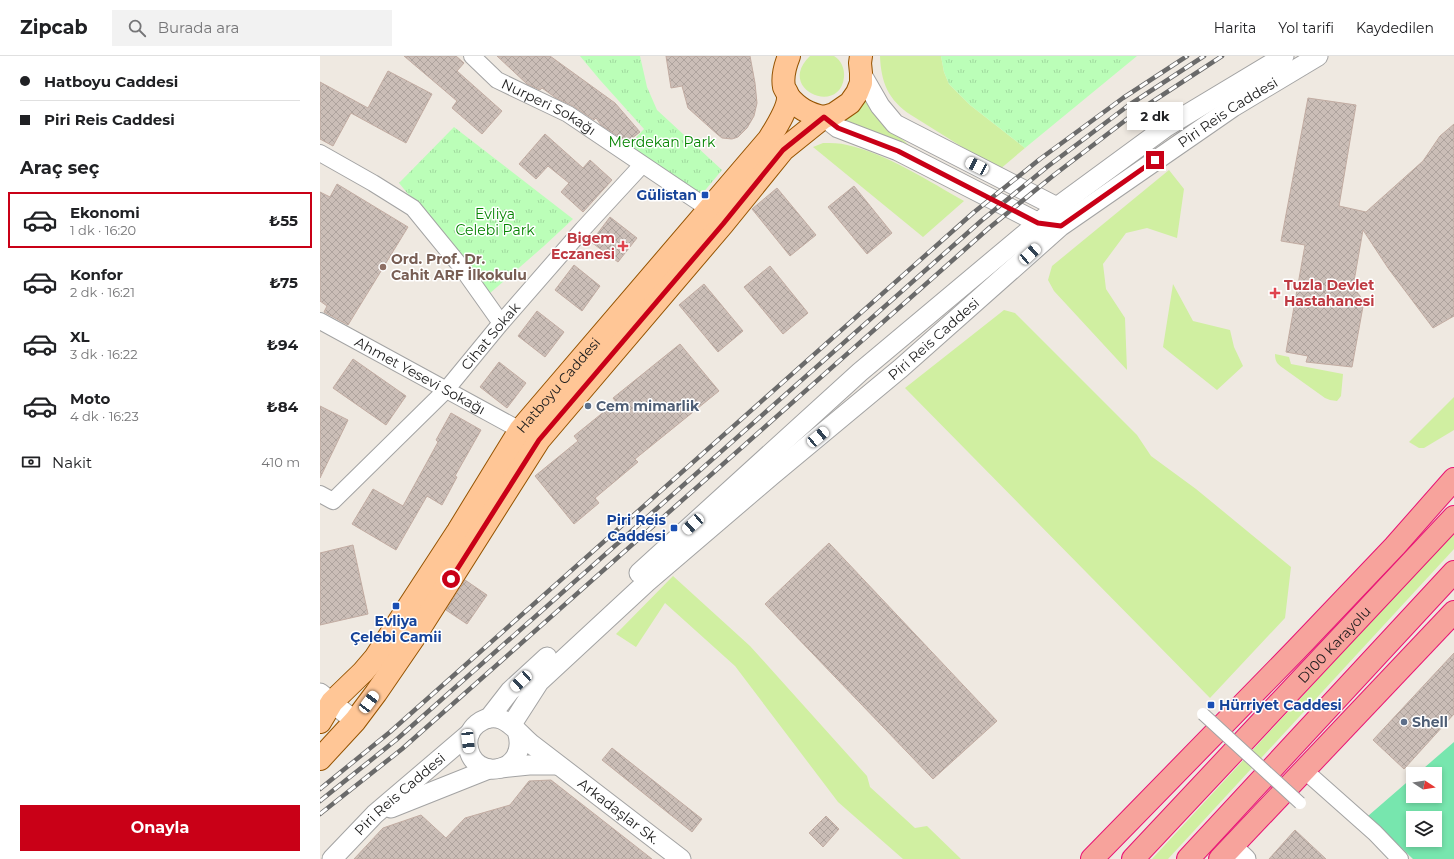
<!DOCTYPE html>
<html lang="tr">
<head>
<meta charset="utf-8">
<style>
	:root { --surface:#fff; --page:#f2f2f2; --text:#202124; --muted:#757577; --line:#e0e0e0; --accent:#c90017 }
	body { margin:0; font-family:Montserrat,sans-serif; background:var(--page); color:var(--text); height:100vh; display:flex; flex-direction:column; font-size:15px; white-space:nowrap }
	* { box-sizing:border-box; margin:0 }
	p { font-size:13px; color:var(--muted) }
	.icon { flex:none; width:22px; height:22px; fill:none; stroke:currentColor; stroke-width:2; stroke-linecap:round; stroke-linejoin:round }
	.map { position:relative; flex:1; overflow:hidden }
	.details { display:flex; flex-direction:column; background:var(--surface); width:320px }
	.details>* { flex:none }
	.hud { display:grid; align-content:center; height:88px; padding:0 20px; background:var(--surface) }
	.needle { width:26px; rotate:102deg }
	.controls { position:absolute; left:1086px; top:711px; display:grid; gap:8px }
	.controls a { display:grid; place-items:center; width:36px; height:36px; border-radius:0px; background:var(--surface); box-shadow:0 2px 6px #0003; font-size:20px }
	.end { position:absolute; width:18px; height:18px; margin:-9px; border:5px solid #c90017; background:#fff; box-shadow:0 0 0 2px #fff }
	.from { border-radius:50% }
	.bubble { position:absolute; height:28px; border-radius:0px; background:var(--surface); box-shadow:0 2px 6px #0003; font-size:13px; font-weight:700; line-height:28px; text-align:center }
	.car { position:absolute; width:12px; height:24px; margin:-12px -6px; border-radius:5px; box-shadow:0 0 3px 1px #0007; background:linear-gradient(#fff 24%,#345 0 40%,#fff 0 76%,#345 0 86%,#fff 0) }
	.hud b { display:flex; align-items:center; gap:14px; height:38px; font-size:15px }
	.hud b+b { border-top:1px solid var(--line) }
	.hud i { width:10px; height:10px; background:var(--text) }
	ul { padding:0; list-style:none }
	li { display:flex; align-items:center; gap:12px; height:56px; margin:0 8px 6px; padding:0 12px; border:2px solid transparent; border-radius:0px }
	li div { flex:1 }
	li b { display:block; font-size:15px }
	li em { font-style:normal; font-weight:700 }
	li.on { border-color:var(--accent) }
	li>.icon { width:36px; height:36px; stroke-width:1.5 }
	h2 { padding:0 20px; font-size:18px; line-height:48px }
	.pay { display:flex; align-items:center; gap:10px; height:44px; padding:0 20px; font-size:15px }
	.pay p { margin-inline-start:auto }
	.button { display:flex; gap:8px; margin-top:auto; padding:8px 20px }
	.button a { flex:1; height:46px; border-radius:0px; background:var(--accent); color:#fff; font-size:16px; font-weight:700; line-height:46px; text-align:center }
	header { display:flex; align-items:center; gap:24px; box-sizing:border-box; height:56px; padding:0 20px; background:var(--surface); border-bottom:1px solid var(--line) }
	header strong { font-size:19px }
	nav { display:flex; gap:22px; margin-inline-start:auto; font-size:14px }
	.search { width:280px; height:36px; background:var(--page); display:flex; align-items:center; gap:10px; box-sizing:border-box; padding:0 14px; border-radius:0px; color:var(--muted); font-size:15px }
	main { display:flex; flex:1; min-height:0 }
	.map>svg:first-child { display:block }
	.grass { fill:#d0efa1 }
	.park { fill:url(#park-tufts) }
	.pitch { fill:#77e6ae; fill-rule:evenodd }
	.building { fill:url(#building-cross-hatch); stroke:#c2aca2 }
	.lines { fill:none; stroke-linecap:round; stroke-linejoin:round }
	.minor-casing { stroke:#a3a3a3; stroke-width:18 }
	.tertiary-casing { stroke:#a3a3a3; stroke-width:21 }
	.primary-casing { stroke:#955300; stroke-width:24 }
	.trunk-casing { stroke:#e81374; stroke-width:24 }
	.minor { stroke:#fff; stroke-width:16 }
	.tertiary { stroke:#fff; stroke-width:19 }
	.primary { stroke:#ffc696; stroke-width:22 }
	.trunk { stroke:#f7a39c; stroke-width:22 }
	.rail-casing { stroke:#6a6a6a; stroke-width:4.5 }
	.rail { stroke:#fff; stroke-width:3; stroke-dasharray:9; stroke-linecap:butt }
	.pedestrian-bridge-casing { stroke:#a3a3a3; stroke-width:14; stroke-linecap:butt }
	.pedestrian-bridge { stroke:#fff; stroke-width:12 }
	.route { stroke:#c90017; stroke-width:5 }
	.transit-dot { fill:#1a4fb4; stroke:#fff; stroke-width:1.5 }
	.health-dot { fill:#e0444e; stroke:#fff; stroke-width:1.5 }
	.education-dot { fill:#8d6e63; stroke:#fff; stroke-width:1.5 }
	.service-dot { fill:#5c6f8a; stroke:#fff; stroke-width:1.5 }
	.labels { text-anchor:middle; stroke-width:3; stroke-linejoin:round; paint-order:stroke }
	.street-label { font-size:14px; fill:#1c1c1c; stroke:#fff }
	.park-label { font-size:14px; fill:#058401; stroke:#fff }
	.transit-label { font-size:14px; font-weight:bold; fill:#164399; stroke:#fff; text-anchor:end }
	.health-label { font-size:14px; font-weight:bold; fill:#be3a42; stroke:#fff; text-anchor:end }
	.education-label { font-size:14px; font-weight:bold; fill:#785e54; stroke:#fff; text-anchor:start }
	.service-label { font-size:14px; font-weight:bold; fill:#4e5e75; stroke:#fff; text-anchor:start }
</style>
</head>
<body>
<header>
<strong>Zipcab</strong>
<div class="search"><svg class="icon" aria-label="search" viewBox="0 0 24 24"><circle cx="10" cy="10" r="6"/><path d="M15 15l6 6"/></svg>Burada ara</div>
<nav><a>Harita</a><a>Yol tarifi</a><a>Kaydedilen</a></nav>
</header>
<main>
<section class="details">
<div class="hud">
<b><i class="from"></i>Hatboyu Caddesi</b>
<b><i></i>Piri Reis Caddesi</b>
</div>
<h2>Araç seç</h2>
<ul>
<li class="on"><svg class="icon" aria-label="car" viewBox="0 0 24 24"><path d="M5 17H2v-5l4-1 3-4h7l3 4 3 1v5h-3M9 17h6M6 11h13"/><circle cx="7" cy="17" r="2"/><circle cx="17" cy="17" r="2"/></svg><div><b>Ekonomi</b><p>1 dk · 16:20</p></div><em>₺55</em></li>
<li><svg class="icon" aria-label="car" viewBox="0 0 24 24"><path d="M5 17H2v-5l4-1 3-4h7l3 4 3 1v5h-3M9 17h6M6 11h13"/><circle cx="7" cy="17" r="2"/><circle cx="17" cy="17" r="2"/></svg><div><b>Konfor</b><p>2 dk · 16:21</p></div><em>₺75</em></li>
<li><svg class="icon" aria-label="car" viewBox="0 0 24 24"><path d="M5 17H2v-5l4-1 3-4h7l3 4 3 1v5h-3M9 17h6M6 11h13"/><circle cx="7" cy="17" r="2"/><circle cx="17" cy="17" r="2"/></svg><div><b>XL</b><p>3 dk · 16:22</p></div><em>₺94</em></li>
<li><svg class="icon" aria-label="car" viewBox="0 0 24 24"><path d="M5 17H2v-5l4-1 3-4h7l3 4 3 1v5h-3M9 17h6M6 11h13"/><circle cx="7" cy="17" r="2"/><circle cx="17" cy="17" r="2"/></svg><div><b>Moto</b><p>4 dk · 16:23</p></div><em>₺84</em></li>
</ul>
<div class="pay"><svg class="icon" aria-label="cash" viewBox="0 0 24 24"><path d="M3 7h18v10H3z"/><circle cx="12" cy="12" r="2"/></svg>Nakit<p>410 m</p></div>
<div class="button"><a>Onayla</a></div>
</section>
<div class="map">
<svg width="1134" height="803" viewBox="0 0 1134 803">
	<defs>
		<pattern id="park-tufts" width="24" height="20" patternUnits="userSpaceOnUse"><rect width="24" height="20" fill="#bbfeb8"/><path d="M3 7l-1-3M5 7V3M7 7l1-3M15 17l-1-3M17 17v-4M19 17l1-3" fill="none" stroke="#a0d99e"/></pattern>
		<pattern id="building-cross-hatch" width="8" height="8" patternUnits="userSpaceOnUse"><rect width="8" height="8" fill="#cbbeb7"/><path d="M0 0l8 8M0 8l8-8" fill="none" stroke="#aea39d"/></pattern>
	</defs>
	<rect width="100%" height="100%" fill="#efe9e1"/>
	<g class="grass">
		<path d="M490,0H514C521,4 525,13 524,21C520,61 455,33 490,0Z"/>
		<path d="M560,0H621L624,16L629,28L650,49L705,92L679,114L591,59C568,44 561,26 560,0Z"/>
		<path d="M548,41L575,77L591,91L524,64L537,57Z"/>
		<path d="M503,87C511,87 520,87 527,89C566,97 610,126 644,145L603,181L493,91Z"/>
		<path d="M849,114L864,133L857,182L827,172L806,177L783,208L786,233L805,262L807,314L734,235L728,224L732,210Z"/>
		<path d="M853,228L873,265L910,274L914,291L923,310L897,334L843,291Z"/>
		<path d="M684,254L695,257L817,379L831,400L876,433L971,511L965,562L890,642L585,332Z"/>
		<path d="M955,298L969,301L971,308L1023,318L1021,340L1017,345L1010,344L1005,342L963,312C957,308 955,305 955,298Z"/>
		<path d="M1134,341V374L1104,392H1099L1089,386Z"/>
		<path d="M1134,476V493L848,803H832Z"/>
		<path d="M353,520L430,590L547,720L550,731L595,772L607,770L641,803H583L518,746L415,610L345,547L316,591L296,578Z"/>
	</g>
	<g class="park">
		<path d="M260,0H320L327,31L337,54L402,114L382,138L308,90L324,73L280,24Z"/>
		<path d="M621,0H817L705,92L650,49L629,28L624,16Z"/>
		<path d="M134,71L253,163L224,190L169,238L79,127Z"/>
	</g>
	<path class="pitch" d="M1134,686V803H1093L1048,760L1093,721V740H1115V718H1097ZM1093,762H1115V784H1093Z"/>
	<g class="building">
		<path d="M84,0H136L144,7L137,15L182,55L162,78L132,52L137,45Z"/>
		<path d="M177,0H230L295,47L320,76L307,86L281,69L276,62L274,64L253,50L236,42L222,32L220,34L207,28Z"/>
		<path d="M346,0H430L435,27L437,47L434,60L427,72L418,81L412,83L402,82L397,78L368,52L362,30L351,32Z"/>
		<path d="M68,15L112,38L86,87L31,57L13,90L0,83V26L48,52Z"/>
		<path d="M988,42L1036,49L1019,150L1046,156L1103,105L1120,80L1134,68V260L1113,272L1068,212L1043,174L1033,231L1044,245L1032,311L986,306L988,300L966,296L985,189L961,185Z"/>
		<path d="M225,78L263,112L270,104L292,124L263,156L241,136L249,127L228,110L216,123L199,108Z"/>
		<path d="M17,128L88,171L28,269L4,256L7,250L0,245V136L10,141Z"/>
		<path d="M534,130L572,177L547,198L508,151Z"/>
		<path d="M457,132L496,179L470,200L432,153Z"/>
		<path d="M290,161L317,182L298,206L271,186Z"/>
		<path d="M254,209L280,230L262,255L235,234Z"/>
		<path d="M450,210L488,257L463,278L424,231Z"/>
		<path d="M384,228L423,275L398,296L359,249Z"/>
		<path d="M217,255L244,276L225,301L198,280Z"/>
		<path d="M360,288L399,335L315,403L318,406L275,442L279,447L254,468L215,420L258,385L254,380L296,346L293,342Z"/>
		<path d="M33,303L86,340L66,369L13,332Z"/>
		<path d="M179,306L206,327L187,352L160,331Z"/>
		<path d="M0,350L28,364L0,422Z"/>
		<path d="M131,357L161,374L135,420L137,421L122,449L107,440L76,494L32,468L53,433L83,450L118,386L116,384Z"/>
		<path d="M509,487L677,665L613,723L445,548Z"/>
		<path d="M33,489L48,558L0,569V497Z"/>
		<path d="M145,524L167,539L147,568L126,554Z"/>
		<path d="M1134,597V658L1084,713L1053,684Z"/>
		<path d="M292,692L382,763L372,776L282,704Z"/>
		<path d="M231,724L332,803H34L63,772L101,759L126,782L145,762L190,749L209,725Z"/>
		<path d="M506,760L519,773L503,791L489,777Z"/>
		<path d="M975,774L1006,803H949Z"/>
	</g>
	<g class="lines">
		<g class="minor-casing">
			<g id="minor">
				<path id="s1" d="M152,0L177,24L248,58L389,153"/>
				<path d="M0,97L53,127L93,152L142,212L181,267"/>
				<path id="s2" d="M0,265L200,374"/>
				<path id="s3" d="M0,438L13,445L126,334L181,267L263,173L322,109"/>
				<path d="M984,714L1055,777L1080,803"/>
			</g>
		</g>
		<g class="tertiary-casing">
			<g id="tertiary">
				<path d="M541,17L560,50L575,68L737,151"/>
				<path d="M504,61L518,72L578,95L719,167L729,168"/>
				<path d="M319,517L540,316L737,151L846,71L964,0"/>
				<path d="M0,637L35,665"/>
				<path d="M169,662L190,635L227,601"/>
				<path id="s4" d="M192,668L219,626L327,526L451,420L581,312L741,170L913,51L998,0"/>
				<path id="s5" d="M197,675C211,717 152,728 148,689C147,681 151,673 157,668C180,650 195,674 210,687L361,803"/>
				<path d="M181,712L209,709H237"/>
				<path d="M71,752L169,713"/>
				<path d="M912,790L926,803"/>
				<path id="s6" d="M12,803L55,758L150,677"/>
			</g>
		</g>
		<g class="primary-casing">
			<g id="primary">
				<path d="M468,40C478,52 488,58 504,61"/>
				<path id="s7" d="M0,666L12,646L43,616L55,602L138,475L200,374L449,83C455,73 469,52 468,40C468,37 465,34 464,31C462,21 465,10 469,0"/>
				<path d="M0,703L35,665L56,637L93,583L219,384L403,168L463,94L504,61L514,58L530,47L537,37L541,27V17L540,7L541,0"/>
			</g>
		</g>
		<g class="trunk-casing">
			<g id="trunk">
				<path d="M772,803L976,594L1075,490L1134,423"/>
				<path id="s8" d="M813,803L1134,461"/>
				<path d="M868,803L1134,516"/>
				<path d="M900,803L1134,556"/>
			</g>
		</g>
		<use href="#minor" class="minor"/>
		<use href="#tertiary" class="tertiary"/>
		<use href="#primary" class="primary"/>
		<use href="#trunk" class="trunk"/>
		<g class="rail-casing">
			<g id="rail">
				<path d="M0,733L70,676L653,157L720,103L803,42L867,0"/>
				<path d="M0,745L76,684L661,165L727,111L809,49L884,0"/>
				<path d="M0,758L82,693L669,172L734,119L815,57L902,0"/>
			</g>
		</g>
		<use href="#rail" class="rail"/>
		<g class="pedestrian-bridge-casing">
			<path id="pedestrian-bridge" d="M883,658L980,747"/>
		</g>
		<use href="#pedestrian-bridge" class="pedestrian-bridge"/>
	</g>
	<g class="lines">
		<path class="route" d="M131,523L219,384L403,168L463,94L504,61L518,72L578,95L718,167L741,170L835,104"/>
	</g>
	<g class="transit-dot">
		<rect x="381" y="135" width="8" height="8" rx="2"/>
		<rect x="350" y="468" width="8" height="8" rx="2"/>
		<rect x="72" y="546" width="8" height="8" rx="2"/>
		<rect x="887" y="645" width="8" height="8" rx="2"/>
	</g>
	<g class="health-dot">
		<path d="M301 184h4v4h4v4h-4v4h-4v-4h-4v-4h4z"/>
		<path d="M953 231h4v4h4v4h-4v4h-4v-4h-4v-4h4z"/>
	</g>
	<circle class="education-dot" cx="63" cy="211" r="4"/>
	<g class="service-dot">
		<circle cx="268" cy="350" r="4"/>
		<circle cx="1084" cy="666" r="4"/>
	</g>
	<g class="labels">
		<g class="street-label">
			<text dy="5" stroke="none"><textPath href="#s1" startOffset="93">Nurperi Sokağı</textPath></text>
			<text dy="5" stroke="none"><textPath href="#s4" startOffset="945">Piri Reis Caddesi</textPath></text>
			<text dy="5" stroke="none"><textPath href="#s3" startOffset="243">Cihat Sokak</textPath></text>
			<text dy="5" stroke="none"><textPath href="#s4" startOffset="573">Piri Reis Caddesi</textPath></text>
			<text dy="5" stroke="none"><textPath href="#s2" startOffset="114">Ahmet Yesevi Sokağı</textPath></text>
			<text dy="5" stroke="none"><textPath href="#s7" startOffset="414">Hatboyu Caddesi</textPath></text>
			<text dy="5" stroke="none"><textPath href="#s8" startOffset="294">D100 Karayolu</textPath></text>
			<text dy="5" stroke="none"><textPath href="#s6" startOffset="94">Piri Reis Caddesi</textPath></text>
			<text dy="5" stroke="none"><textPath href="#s5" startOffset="291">Arkadaşlar Sk.</textPath></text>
		</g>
		<g class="park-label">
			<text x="342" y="91">Merdekan Park</text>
			<text x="175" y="163">Evliya<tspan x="175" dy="16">Celebi Park</tspan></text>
		</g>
		<g class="transit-label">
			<text x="377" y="144">Gülistan</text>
			<text x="346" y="469">Piri Reis<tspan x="346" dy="16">Caddesi</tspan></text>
			<text x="76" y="570" text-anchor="middle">Evliya<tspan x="76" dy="16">Çelebi Camii</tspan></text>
			<text x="899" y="654" text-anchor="start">Hürriyet Caddesi</text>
		</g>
		<g class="health-label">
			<text x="295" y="187">Bigem<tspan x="295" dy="16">Eczanesi</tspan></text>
			<text x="964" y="234" text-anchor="start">Tuzla Devlet<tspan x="964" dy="16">Hastahanesi</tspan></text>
		</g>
		<g class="education-label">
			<text x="71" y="208">Ord. Prof. Dr.<tspan x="71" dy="16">Cahit ARF İlkokulu</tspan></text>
		</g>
		<g class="service-label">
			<text x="276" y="355">Cem mimarlik</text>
			<text x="1092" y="671">Shell</text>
		</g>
	</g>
</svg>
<div class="controls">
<a><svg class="needle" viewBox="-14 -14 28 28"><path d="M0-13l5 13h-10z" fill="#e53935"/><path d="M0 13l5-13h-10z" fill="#757577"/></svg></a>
<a><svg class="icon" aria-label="layers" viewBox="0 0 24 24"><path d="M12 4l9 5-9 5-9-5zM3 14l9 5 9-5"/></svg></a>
</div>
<i class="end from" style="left:131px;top:523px"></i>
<i class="end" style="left:835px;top:104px"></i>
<div class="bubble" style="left:807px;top:46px;width:56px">2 dk</div>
<i class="car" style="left:657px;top:110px;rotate:297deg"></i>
<i class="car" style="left:710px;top:198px;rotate:48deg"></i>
<i class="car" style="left:498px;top:381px;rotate:50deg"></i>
<i class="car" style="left:373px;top:468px;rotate:228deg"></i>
<i class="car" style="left:201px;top:625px;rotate:227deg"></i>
<i class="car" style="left:49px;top:646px;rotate:37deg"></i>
<i class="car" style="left:148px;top:685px;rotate:174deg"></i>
</div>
</main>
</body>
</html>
